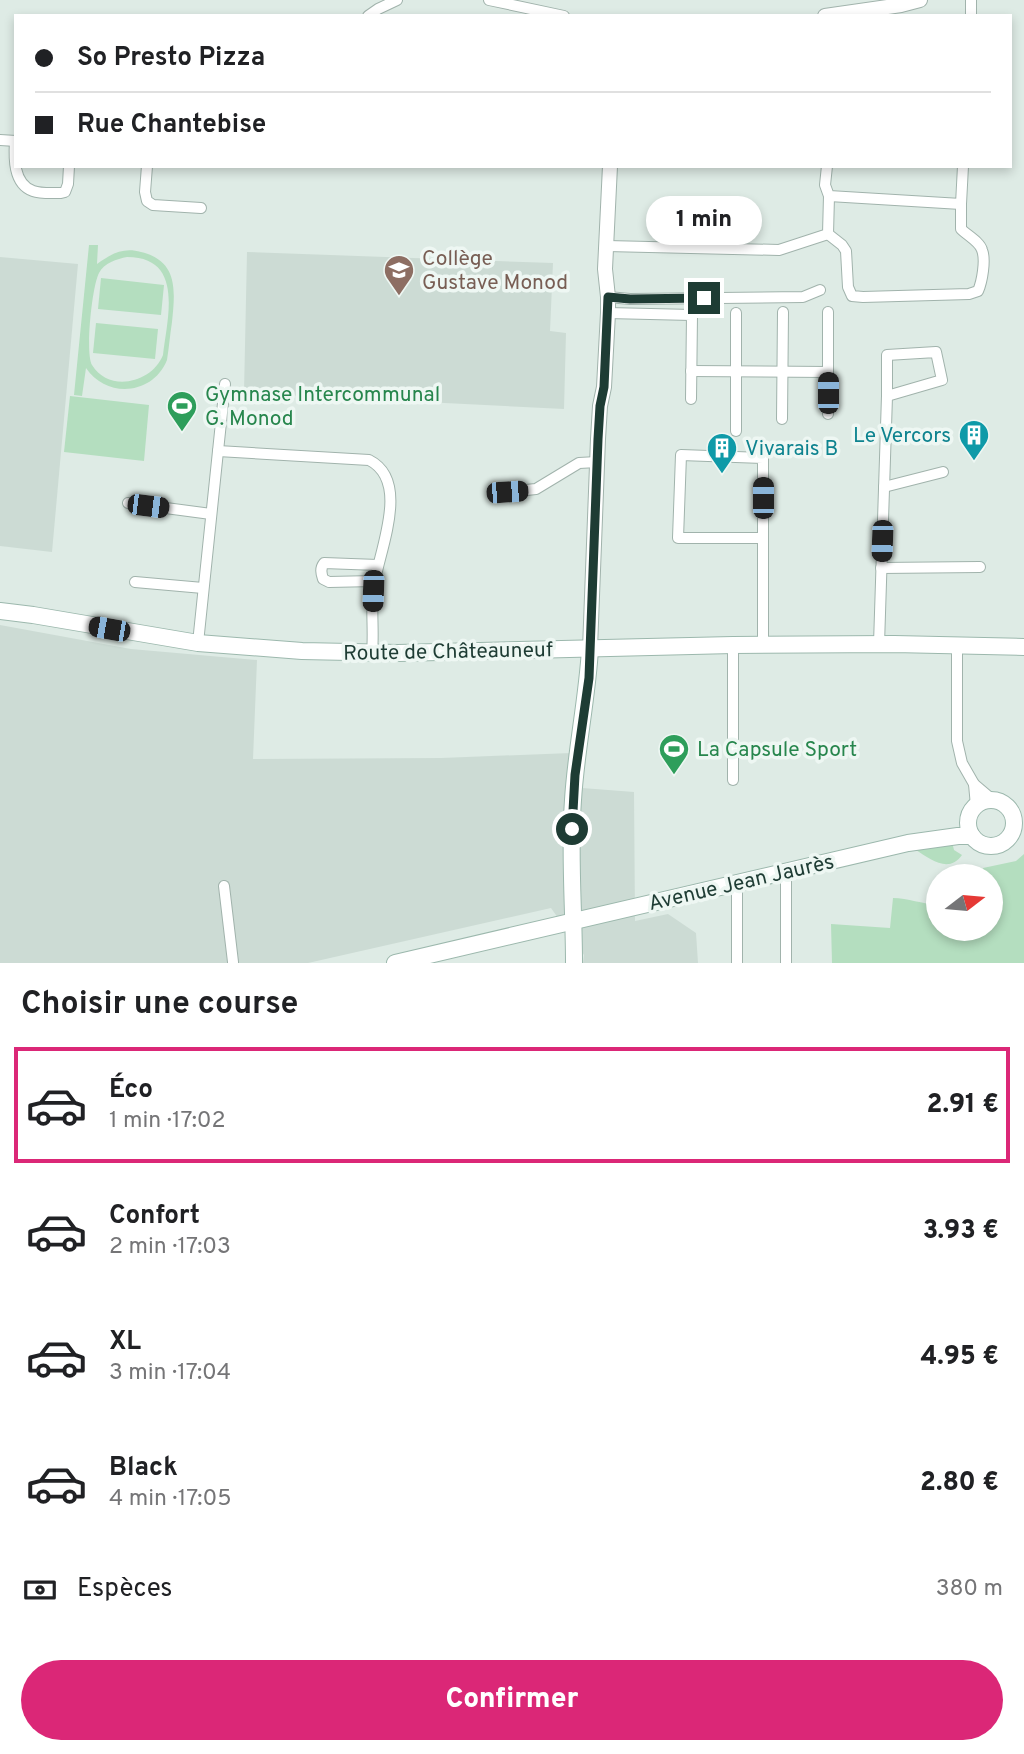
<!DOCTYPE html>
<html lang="fr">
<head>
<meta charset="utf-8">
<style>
	:root { --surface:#fff; --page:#f2f2f2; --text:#202124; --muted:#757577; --line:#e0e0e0; --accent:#db2777 }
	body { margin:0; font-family:Overpass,sans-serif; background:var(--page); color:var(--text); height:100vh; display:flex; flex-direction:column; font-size:26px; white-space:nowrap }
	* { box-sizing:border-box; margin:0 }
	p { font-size:23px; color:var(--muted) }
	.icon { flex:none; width:38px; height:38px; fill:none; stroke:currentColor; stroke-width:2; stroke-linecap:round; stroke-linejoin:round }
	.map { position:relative; height:963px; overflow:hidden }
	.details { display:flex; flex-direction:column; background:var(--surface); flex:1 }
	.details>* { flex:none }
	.top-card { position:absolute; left:14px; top:14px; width:998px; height:154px; border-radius:0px; box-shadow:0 4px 10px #0003; display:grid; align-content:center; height:154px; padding:0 21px; background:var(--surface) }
	.needle { width:46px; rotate:74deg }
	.tools { position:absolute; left:926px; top:864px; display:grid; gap:14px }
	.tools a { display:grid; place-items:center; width:77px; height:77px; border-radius:50%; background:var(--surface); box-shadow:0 4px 10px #0003; font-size:35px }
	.end { position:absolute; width:32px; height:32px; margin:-16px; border:9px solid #1e3c34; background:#fff; box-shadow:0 0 0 4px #fff }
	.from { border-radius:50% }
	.bubble { position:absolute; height:49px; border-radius:24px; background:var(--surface); box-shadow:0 4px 10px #0003; font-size:23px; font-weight:800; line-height:49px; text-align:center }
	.car { position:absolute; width:21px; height:42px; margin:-21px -10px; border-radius:9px; box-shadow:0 0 5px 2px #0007; background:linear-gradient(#222 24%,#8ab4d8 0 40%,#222 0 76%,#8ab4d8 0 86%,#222 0) }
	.top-card b { display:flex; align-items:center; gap:24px; height:66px; font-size:26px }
	.top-card b+b { border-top:2px solid var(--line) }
	.top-card i { width:18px; height:18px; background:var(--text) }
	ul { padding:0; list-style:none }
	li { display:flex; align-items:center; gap:21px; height:116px; margin:0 14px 10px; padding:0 7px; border:4px solid transparent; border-radius:0px }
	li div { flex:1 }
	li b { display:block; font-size:26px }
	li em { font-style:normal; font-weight:800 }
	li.on { border-color:var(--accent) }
	li>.icon { width:63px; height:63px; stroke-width:1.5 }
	h2 { padding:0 21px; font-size:32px; line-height:84px }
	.pay { display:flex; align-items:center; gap:18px; height:77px; padding:0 21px; font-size:26px }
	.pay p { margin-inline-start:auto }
	.cta { display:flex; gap:14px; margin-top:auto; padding:14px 21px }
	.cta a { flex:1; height:80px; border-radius:42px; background:var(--accent); color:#fff; font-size:28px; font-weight:800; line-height:80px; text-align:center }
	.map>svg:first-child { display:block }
	.built { fill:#ccdbd4 }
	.green { fill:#b4debf; fill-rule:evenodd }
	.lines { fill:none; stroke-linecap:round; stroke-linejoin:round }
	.minor-casing { stroke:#a1b3ac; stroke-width:12 }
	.tertiary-casing { stroke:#a1b3ac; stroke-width:16 }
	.secondary-casing { stroke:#9cb8ad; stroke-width:18 }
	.minor { stroke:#fff; stroke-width:10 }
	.tertiary { stroke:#fff; stroke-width:14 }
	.secondary { stroke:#fff; stroke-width:16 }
	.route { stroke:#1e3c34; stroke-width:9 }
	.labels { text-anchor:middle; stroke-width:7; stroke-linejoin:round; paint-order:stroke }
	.education-label { font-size:21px; fill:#785e54; stroke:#eef7f3; text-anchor:start }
	.leisure-label { font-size:21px; fill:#27864d; stroke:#eef7f3; text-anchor:start }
	.culture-label { font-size:21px; fill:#0d838f; stroke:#eef7f3; text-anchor:end }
	.street-label { font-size:21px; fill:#1e3c34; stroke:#eef7f3 }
</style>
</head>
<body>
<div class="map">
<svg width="1024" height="963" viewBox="0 0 1024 963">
	<rect width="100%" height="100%" fill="#deebe5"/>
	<g class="built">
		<path d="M247,252L553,263L550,331L566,333L564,409L244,393Z"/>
		<path d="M0,257L78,264L52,552L0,546Z"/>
		<path d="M0,625L131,649L257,660L253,759L441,758L571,753L582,788L634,792L635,921L668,914L696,933L698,963H583L584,955L551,908L308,963H0Z"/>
	</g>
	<g class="green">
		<path d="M89,245H98L97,264C111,254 123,247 141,252C179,261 175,292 172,322C170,335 169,347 167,360C153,395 107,399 86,368L82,396L74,395ZM127,257C185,257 167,319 163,355C152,383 109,393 92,365C85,353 92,286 99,273C104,263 117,259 127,257Z"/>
		<path d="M101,278L164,285L161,315L98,309Z"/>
		<path d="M96,323L158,329L155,359L93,353Z"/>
		<path d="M70,396L149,405L144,461L64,452Z"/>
		<path d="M952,842L954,850L962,855C949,874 930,859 916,850Z"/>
		<path d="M1024,854V963H832L831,924L890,928L893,898C908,898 922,904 938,905V929H990L991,919H992L990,877H985L983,868L1016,861Z"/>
	</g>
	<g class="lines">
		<g class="minor-casing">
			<g id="minor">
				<path d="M489,0L564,16"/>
				<path d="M971,0V16"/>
				<path d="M368,16L378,9L397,0"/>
				<path d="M0,140L16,141"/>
				<path d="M15,141C14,157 13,184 33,191C41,194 52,193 61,193L65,192L68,184L69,166"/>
				<path d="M147,166L145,192L147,201L153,205L201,208"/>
				<path d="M827,166L825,185L829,196L961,204L963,166"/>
				<path d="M828,234L842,245L846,251L848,287L852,296L863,297L969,294L978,291C982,282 986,260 982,250C980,242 967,235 961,229V204"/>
				<path d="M607,246L779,250L828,234L829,196"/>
				<path d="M608,297L630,299L803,297L820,290"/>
				<path d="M828,312V372"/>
				<path d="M608,313L692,315L691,399"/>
				<path d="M691,371L828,372V414"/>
				<path d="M782,419L783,312"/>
				<path d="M736,431V313"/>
				<path d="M218,451L369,460C413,482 376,557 373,592C371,612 374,633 372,652"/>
				<path d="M884,487L943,472"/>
				<path d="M507,492L536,489L579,463L597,462"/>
				<path d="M128,503L211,514"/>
				<path d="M763,538H678L681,455L763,458V645"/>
				<path d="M881,568L980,567"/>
				<path d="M374,581L329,582L323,579C321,573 320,568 324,563L378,565"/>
				<path d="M135,582L203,588"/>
				<path d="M198,643L225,384"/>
				<path d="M879,644L887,396L942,380L936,352L887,355V396"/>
				<path d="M957,646V741L962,763L974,784L994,801"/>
				<path d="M733,780V645"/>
				<path d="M974,784L976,806"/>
				<path d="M786,871V963"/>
				<path d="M737,882V963"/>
				<path d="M224,886L233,962"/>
			</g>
		</g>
		<g class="tertiary-casing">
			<g id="tertiary">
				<path d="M825,16L901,5L920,0"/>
				<path d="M590,649L598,439L600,406L604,387L608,313V297L605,269L610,166"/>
			</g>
		</g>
		<g class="secondary-casing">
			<g id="secondary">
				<path d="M0,611L33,615L198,643L302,651L398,653L733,645L894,644L1024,647"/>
				<circle cx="991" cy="823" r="23"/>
				<path d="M395,963L908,843L958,836H972"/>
				<path d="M574,963C574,909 569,854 573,800C576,750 587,700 590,649"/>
			</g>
		</g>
		<use href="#minor" class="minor"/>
		<use href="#tertiary" class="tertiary"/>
		<use href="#secondary" class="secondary"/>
	</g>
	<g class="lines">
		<path class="route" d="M572,829L575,775L589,678L598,439L600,406L604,387L608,297L630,299L704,298"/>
	</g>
	<defs>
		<g id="school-pin" transform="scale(1.575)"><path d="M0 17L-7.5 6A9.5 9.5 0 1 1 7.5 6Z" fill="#8d6e63" stroke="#eef7f3"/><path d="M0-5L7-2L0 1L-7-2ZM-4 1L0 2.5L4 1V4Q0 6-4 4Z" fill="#fff"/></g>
		<g id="stadium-pin" transform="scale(1.575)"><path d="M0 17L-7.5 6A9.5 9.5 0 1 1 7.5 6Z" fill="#2e9e5b" stroke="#eef7f3"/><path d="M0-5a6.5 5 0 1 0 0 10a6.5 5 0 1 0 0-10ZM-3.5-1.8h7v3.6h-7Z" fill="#fff"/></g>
		<g id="building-pin" transform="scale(1.575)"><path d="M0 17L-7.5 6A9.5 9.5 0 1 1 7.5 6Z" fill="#0f9aa8" stroke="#eef7f3"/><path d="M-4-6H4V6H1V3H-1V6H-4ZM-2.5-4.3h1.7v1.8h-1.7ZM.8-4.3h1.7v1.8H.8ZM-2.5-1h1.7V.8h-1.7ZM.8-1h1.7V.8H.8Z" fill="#fff"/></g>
	</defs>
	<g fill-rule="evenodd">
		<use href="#school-pin" x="399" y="270"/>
		<use href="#stadium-pin" x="182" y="406"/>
		<use href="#building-pin" x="974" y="435"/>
		<use href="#building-pin" x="722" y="448"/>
		<use href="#stadium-pin" x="674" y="749"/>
	</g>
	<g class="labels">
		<g class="education-label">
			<text x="422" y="265">Collège<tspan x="422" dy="24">Gustave Monod</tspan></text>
		</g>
		<g class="leisure-label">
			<text x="205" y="401">Gymnase Intercommunal<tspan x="205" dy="24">G. Monod</tspan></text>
			<text x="697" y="756">La Capsule Sport</text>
		</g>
		<g class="culture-label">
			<text x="951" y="442">Le Vercors</text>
			<text x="745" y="455" text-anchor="start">Vivarais B</text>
		</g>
		<g class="street-label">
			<text transform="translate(448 651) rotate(-1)" y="7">Route de Châteauneuf</text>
			<text transform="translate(741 882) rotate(-13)" y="7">Avenue Jean Jaurès</text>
		</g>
	</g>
</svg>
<div class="tools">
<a><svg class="needle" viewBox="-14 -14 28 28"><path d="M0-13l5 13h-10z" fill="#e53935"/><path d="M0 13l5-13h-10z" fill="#757577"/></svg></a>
</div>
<i class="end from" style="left:572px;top:829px"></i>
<i class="end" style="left:704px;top:298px"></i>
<div class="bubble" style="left:646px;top:196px;width:116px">1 min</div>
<i class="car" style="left:828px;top:393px;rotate:0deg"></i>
<i class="car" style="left:507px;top:492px;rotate:86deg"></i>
<i class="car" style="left:763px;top:498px;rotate:0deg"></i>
<i class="car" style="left:148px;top:506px;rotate:97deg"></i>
<i class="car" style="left:882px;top:541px;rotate:182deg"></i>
<i class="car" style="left:373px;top:591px;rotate:182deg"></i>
<i class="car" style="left:109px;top:629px;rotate:280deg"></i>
<div class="top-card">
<b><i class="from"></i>So Presto Pizza</b>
<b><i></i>Rue Chantebise</b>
</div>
</div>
<section class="details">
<h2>Choisir une course</h2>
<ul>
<li class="on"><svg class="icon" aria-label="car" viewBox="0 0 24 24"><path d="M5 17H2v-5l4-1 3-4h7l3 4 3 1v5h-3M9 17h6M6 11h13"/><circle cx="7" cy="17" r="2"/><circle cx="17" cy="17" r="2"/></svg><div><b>Éco</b><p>1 min · 17:02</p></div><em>2.91 €</em></li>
<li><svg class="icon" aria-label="car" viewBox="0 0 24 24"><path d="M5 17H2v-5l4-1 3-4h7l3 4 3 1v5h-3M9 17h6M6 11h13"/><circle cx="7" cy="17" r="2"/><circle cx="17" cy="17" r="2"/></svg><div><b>Confort</b><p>2 min · 17:03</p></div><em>3.93 €</em></li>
<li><svg class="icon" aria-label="car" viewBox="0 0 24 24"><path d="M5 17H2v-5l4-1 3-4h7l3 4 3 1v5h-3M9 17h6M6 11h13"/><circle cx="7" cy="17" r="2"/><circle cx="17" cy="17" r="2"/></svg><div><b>XL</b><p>3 min · 17:04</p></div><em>4.95 €</em></li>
<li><svg class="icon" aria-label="car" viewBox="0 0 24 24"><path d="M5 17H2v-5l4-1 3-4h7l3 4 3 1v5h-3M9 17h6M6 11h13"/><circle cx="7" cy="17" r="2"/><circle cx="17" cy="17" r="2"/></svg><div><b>Black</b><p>4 min · 17:05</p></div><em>2.80 €</em></li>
</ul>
<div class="pay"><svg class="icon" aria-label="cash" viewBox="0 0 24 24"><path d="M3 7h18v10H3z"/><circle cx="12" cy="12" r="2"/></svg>Espèces<p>380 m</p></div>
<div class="cta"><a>Confirmer</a></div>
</section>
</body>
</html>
